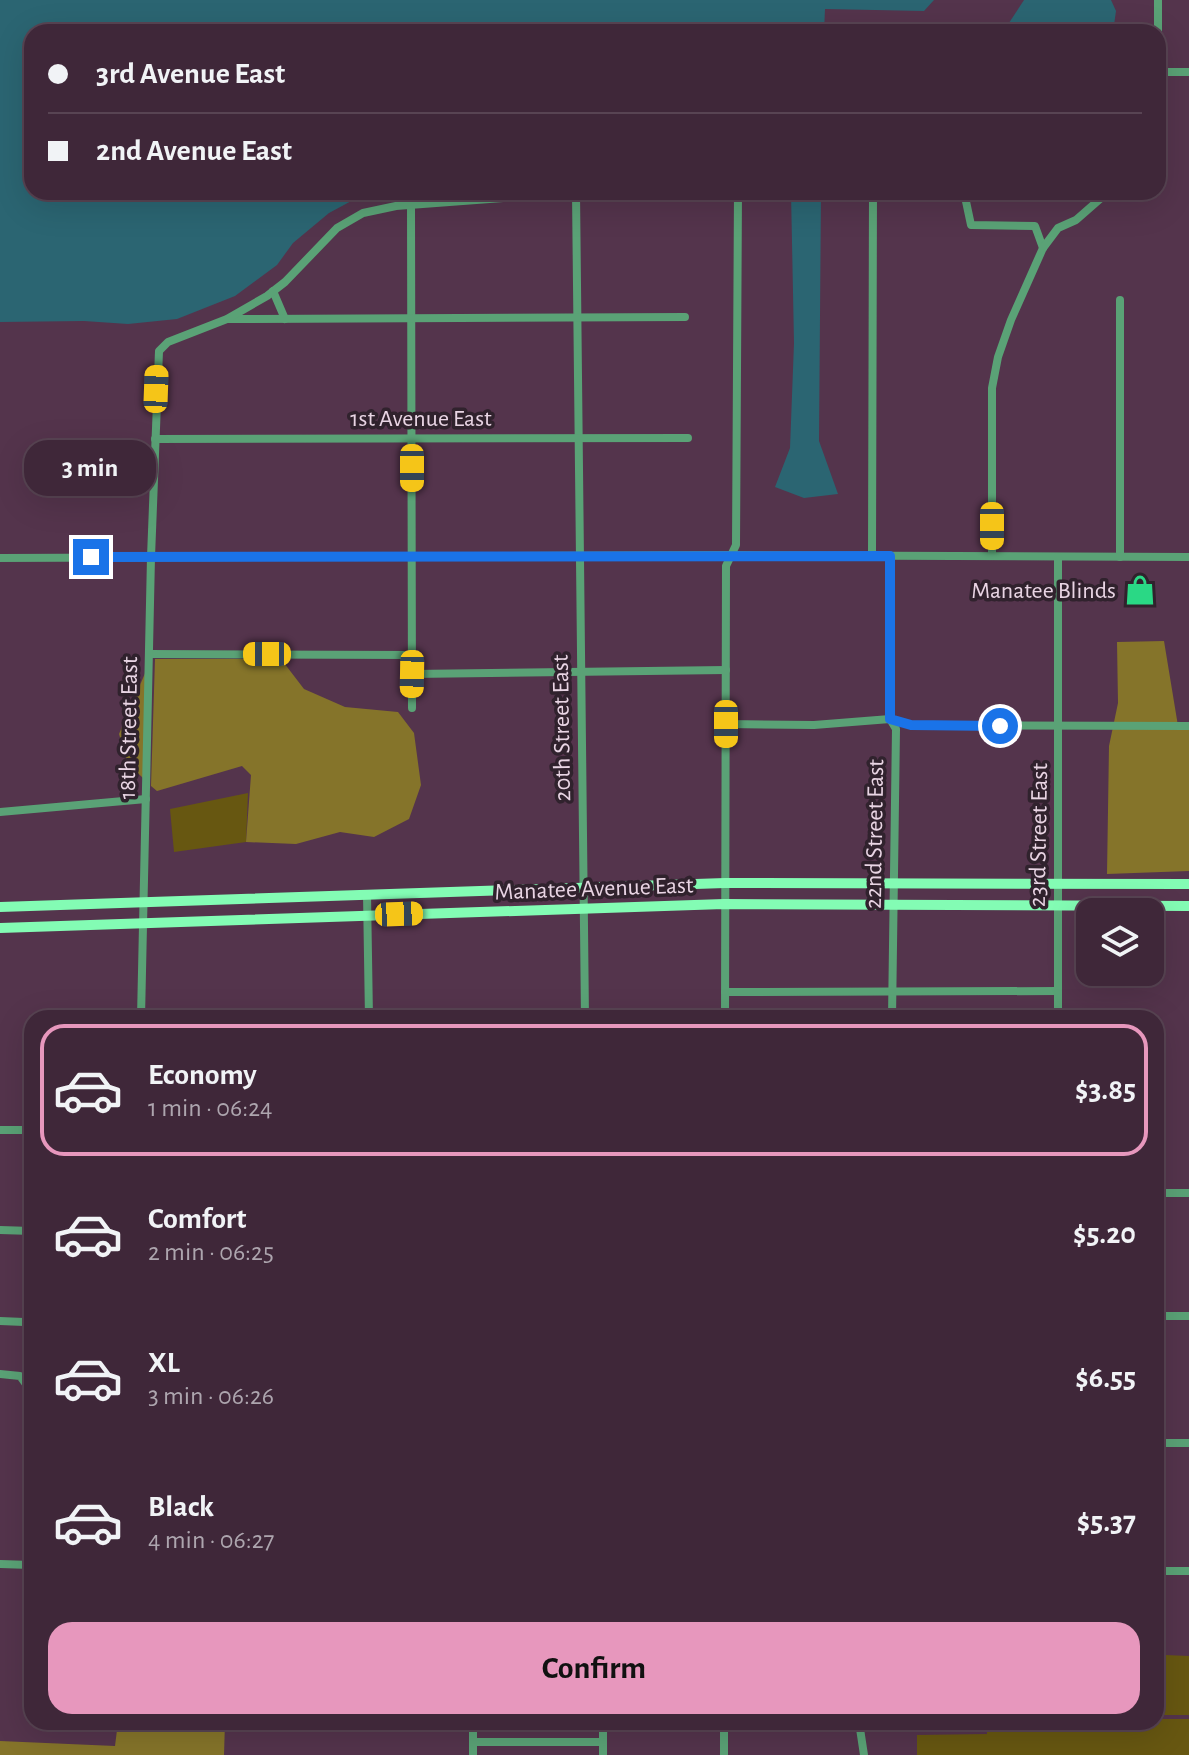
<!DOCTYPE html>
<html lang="en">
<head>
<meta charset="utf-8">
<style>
	:root { --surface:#3f2739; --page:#462f41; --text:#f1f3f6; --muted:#ada5ae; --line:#584453; --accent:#e797bd }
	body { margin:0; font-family:"Alegreya Sans",sans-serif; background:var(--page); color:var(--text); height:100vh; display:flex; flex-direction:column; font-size:30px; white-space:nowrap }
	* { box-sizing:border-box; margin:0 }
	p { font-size:26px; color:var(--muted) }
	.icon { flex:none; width:44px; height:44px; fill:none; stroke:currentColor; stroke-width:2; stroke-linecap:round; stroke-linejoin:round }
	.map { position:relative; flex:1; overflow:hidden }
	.sheet { position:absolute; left:24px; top:1010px; width:1140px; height:720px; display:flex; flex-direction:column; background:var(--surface); border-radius:24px; box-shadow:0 8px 32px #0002,0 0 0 2px var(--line) }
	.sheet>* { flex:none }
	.guide { position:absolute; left:24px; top:24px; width:1142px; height:176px; border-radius:24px; box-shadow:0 8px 32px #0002,0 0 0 2px var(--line); display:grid; align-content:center; height:176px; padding:0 24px; background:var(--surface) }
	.buttons { position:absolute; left:1076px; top:898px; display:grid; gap:16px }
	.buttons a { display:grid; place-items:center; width:88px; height:88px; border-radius:16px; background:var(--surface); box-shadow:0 8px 32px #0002,0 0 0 2px var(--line); font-size:40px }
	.end { position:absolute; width:36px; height:36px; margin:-18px; border:10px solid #1a73e8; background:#fff; box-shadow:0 0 0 4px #fff }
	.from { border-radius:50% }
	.bubble { position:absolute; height:56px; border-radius:24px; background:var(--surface); box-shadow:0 8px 32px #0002,0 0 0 2px var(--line); font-size:26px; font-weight:700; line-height:56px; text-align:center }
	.car { position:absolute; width:24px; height:48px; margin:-24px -12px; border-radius:10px; box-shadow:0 0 6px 2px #0007; background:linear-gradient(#f5c518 24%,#345 0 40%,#f5c518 0 76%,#345 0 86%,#f5c518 0) }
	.guide b { display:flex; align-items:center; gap:28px; height:76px; font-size:30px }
	.guide b+b { border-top:2px solid var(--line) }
	.guide i { width:20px; height:20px; background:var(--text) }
	ul { padding:14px 0 0; list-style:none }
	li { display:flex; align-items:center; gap:24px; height:132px; margin:0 16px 12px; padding:0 8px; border:4px solid transparent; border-radius:24px }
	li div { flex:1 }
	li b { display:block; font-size:30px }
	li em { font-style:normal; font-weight:700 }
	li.on { border-color:var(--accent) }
	li>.icon { width:72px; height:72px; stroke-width:1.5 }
	.action { display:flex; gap:16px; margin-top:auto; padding:16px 24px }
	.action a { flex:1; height:92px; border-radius:24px; background:var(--accent); color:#111; font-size:32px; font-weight:700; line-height:92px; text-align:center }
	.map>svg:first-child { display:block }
	.green { fill:#675711 }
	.forest { fill:#85742a }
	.water { fill:#2b6572 }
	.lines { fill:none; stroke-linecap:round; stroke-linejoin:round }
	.minor { stroke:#5aa276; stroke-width:8 }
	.major { stroke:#83fcb4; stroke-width:10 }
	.route { stroke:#1a73e8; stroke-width:10 }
	.labels { text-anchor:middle; stroke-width:7; stroke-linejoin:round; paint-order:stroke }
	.street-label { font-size:24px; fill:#e9d5e4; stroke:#30222d }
	.poi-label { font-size:24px; fill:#e9d5e4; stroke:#30222d; text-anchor:end }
</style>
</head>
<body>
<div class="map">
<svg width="1189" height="1755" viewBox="0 0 1189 1755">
	<rect width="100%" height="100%" fill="#54344c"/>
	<g class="green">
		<path d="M248,793L246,842L174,852L170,809Z"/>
		<path d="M1165,1624V1655L1189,1656V1715H1156V1625Z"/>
		<path d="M1156,1719H1189V1755H917V1735L987,1734V1722H1156Z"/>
	</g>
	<g class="forest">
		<path d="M1164,641L1178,726L1189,727V871L1107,874L1109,746L1118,703L1117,642Z"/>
		<path d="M155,659H281L304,689L345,707L398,712L414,733L421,785L409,819L374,837L340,832L296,844L246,842L251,775L242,766L157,791L151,786Z"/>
		<path d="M146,671L143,778L128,764L119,734Z"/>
		<path d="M118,1722H225L224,1755H0V1741L115,1746Z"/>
	</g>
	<g class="water">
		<path d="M0,0H934L924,11L825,9L824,32H32V192H368L329,213L293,243L277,265L235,296L177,319L128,324L84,321L0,322Z"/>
		<path d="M1024,0H1111L1116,11L1113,32H1003Z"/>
		<path d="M791,192H821L819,441L838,494L804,498L775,487L790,448L794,343Z"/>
	</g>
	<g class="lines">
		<g class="minor">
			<path d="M1158,72H1189"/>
			<path d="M1158,74V0"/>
			<path d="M964,192L971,225L1035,226L1043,248"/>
			<path d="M576,193L585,1018"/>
			<path d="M411,205L412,708"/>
			<path d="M273,291L285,319"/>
			<path d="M228,319L685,317"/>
			<path d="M155,439L688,438"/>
			<path d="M872,555L873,192"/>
			<path d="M890,556V719L896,729L892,1018"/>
			<path d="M992,556V388L998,357L1011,320L1043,248L1058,228L1076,220L1108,192"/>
			<path d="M1120,557V300"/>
			<path d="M0,558L732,555L1189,557"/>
			<path d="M150,654L412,655"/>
			<path d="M412,674L726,670"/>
			<path d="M726,724L814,725L890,719L911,725L1189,726"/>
			<path d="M0,812L146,799"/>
			<path d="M367,894L369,1018"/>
			<path d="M725,992L1058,991"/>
			<path d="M141,1018L151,557L159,351L168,342L227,319L267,296L285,282L337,228L363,213L396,206L584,192"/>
			<path d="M725,1018L726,566L736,545L738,192"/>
			<path d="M1058,1018V557"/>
			<path d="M0,1130H32"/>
			<path d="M1156,1193H1189"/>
			<path d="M0,1230L32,1231"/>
			<path d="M1156,1316H1189"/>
			<path d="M0,1321L24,1322L32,1319"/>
			<path d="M0,1374L20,1376L28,1387L27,1565"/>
			<path d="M1156,1443H1189"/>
			<path d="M0,1564L31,1565"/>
			<path d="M1156,1571H1189"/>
			<path d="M157,1722L158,1724"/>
			<path d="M473,1722V1755"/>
			<path d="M603,1722V1755"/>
			<path d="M724,1722V1755"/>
			<path d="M859,1722L864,1755"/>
			<path d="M473,1742H603"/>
		</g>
		<g class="major">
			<path d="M0,907L725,883L1189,884"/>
			<path d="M0,928L724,904L1189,906"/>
		</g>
	</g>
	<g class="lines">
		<path class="route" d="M91,557L890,556V719L911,725L1000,726"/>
	</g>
	<defs>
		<g id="shop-bare" transform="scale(2.4)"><path d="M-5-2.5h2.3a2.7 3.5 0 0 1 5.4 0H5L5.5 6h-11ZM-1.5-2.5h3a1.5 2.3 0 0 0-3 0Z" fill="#2ad885" stroke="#30222d" stroke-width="2.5" paint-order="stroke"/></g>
	</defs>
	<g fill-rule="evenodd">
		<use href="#shop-bare" x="1140" y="590"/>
	</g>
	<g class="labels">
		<g class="street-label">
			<text x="421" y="426">1st Avenue East</text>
			<text transform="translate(128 728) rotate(-89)" y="8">18th Street East</text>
			<text transform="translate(561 728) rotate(-91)" y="8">20th Street East</text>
			<text transform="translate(874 834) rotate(-89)" y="8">22nd Street East</text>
			<text transform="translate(1038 835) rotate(-89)" y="8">23rd Street East</text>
			<text transform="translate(594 888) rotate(-2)" y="8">Manatee Avenue East</text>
		</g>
		<g class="poi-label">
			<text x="1116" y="598">Manatee Blinds</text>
		</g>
	</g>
</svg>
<div class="buttons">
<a><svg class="icon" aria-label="layers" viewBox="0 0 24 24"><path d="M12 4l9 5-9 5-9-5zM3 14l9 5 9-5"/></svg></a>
</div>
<i class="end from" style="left:1000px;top:726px"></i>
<i class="end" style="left:91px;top:557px"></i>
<div class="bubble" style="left:24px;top:440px;width:132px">3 min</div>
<i class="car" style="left:156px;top:389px;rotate:2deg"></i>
<i class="car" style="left:412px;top:468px;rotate:180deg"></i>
<i class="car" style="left:992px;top:526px;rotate:180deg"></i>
<i class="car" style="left:267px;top:654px;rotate:270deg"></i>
<i class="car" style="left:412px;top:674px;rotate:181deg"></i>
<i class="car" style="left:726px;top:724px;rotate:180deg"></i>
<i class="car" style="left:399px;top:914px;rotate:88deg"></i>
<div class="guide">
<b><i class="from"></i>3rd Avenue East</b>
<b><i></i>2nd Avenue East</b>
</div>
<section class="sheet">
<ul>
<li class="on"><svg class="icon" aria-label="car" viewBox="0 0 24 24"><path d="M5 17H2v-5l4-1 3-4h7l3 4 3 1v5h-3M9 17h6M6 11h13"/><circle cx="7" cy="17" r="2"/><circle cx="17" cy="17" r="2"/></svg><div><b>Economy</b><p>1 min · 06:24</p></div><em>$3.85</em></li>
<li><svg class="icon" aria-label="car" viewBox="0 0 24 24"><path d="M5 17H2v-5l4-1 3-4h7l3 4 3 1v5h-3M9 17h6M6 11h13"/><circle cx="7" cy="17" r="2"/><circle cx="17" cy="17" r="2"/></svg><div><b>Comfort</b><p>2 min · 06:25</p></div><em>$5.20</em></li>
<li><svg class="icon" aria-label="car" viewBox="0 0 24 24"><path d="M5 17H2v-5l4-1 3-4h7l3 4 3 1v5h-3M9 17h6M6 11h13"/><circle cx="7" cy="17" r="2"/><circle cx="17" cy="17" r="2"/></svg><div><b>XL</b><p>3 min · 06:26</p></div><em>$6.55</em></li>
<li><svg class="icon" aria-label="car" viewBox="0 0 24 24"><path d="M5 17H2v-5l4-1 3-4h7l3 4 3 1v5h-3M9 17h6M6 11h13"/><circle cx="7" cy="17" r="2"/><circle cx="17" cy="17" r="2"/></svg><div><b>Black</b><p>4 min · 06:27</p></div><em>$5.37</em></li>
</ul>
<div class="action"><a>Confirm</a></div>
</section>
</div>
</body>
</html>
